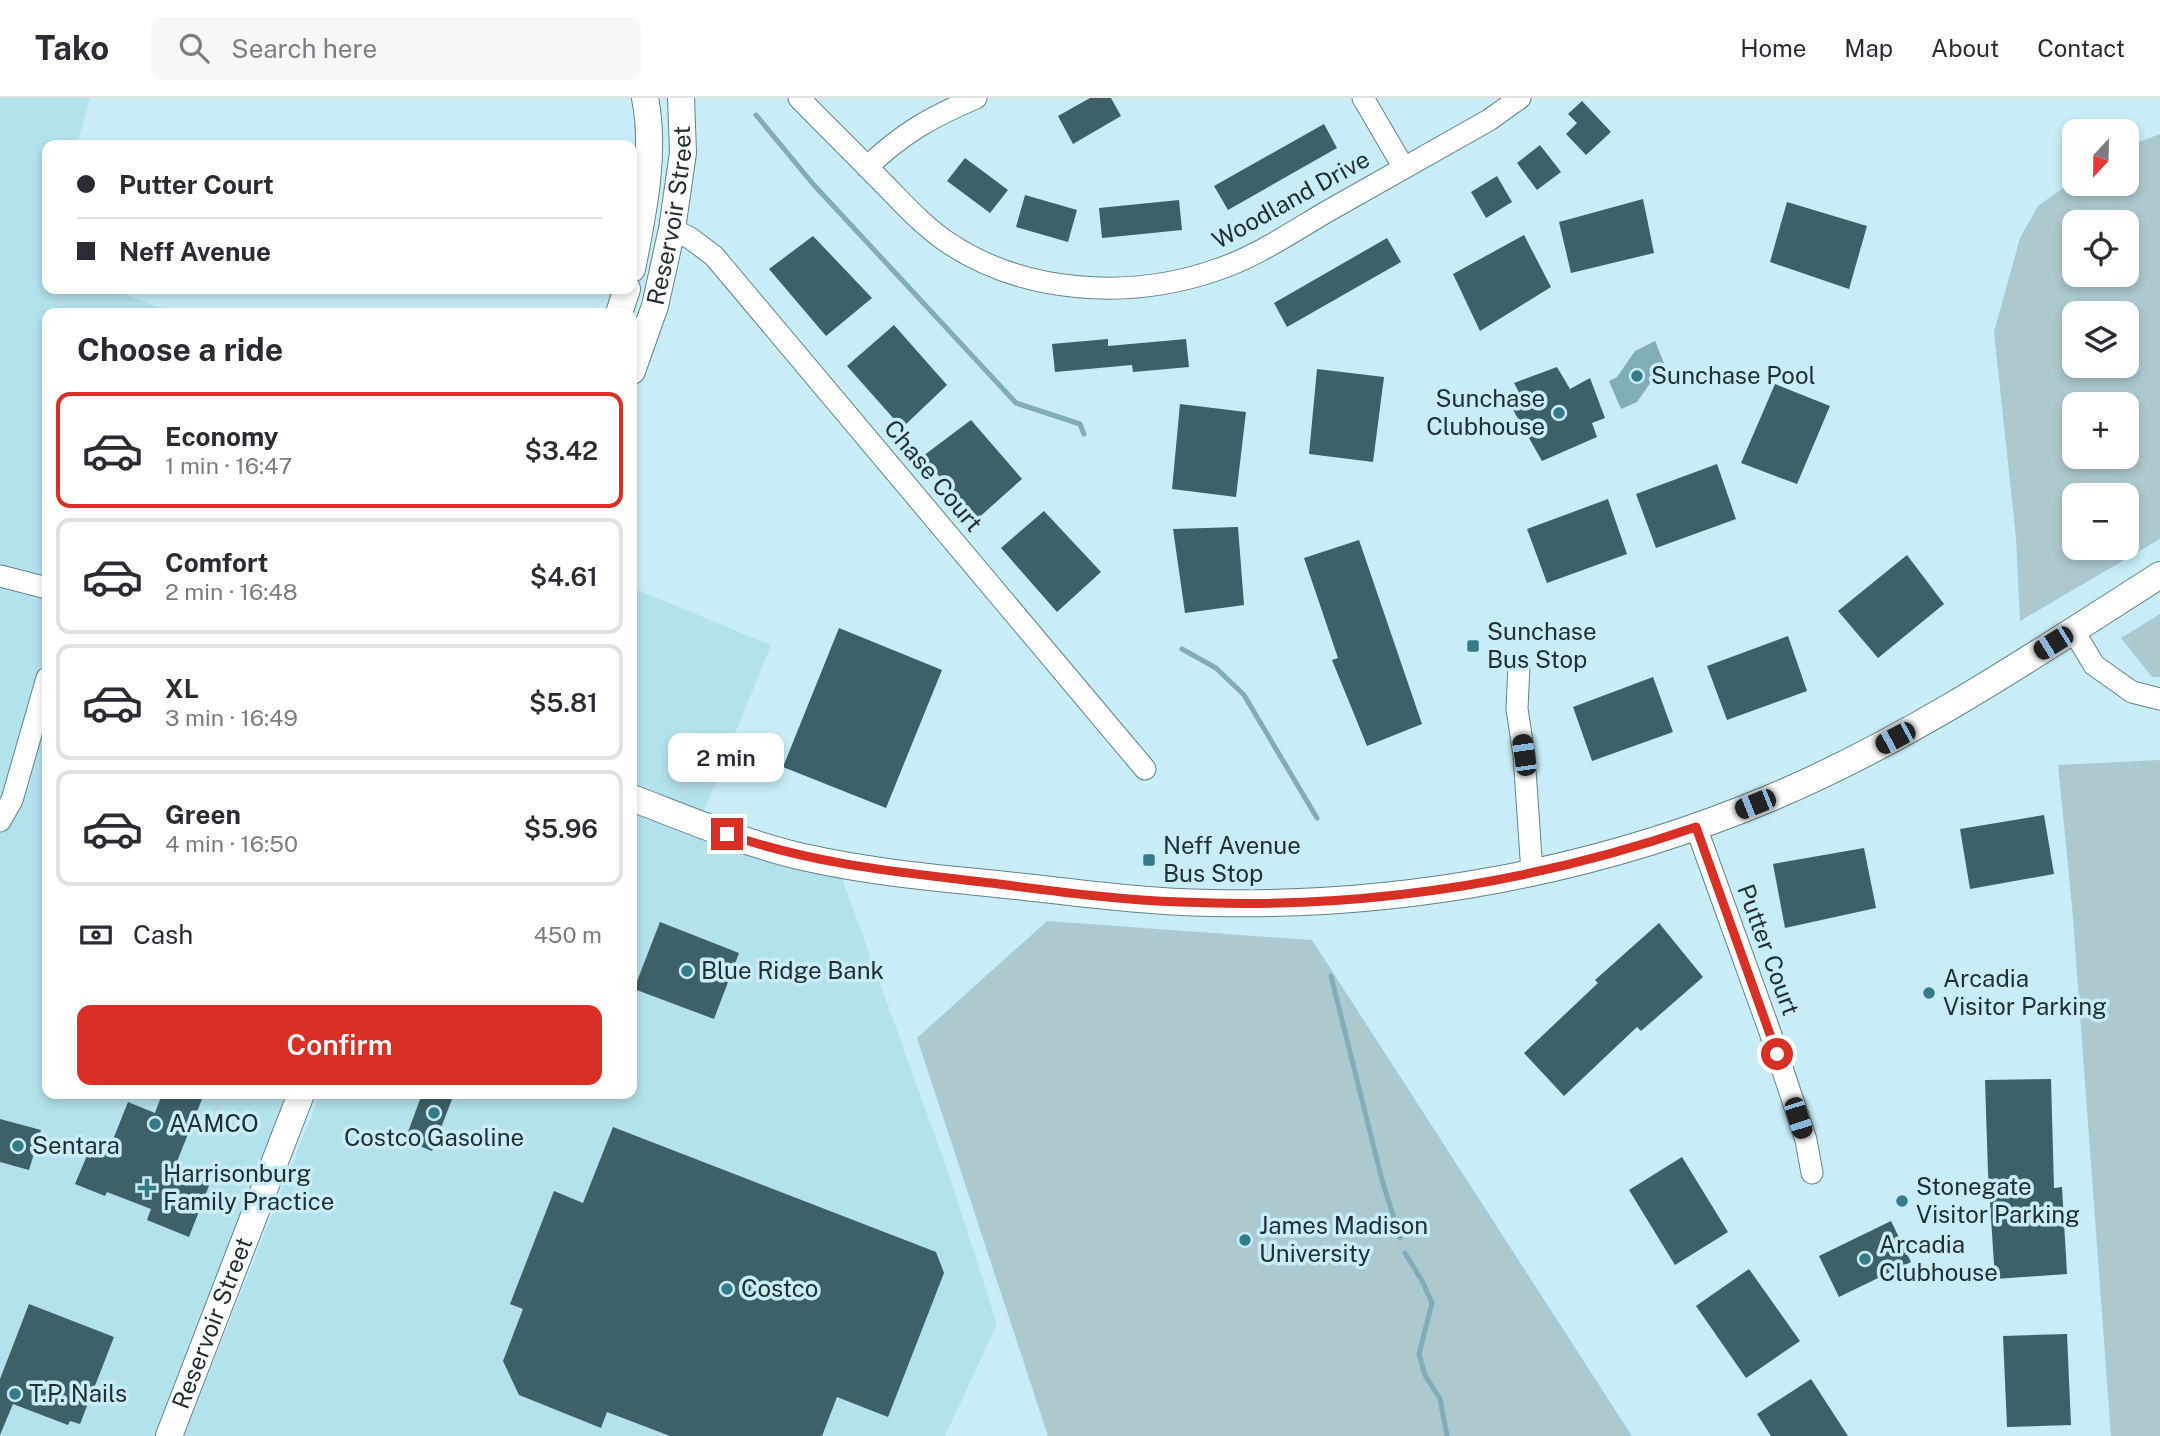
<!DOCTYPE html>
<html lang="en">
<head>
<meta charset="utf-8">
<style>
	:root { --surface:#fff; --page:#f7f7f7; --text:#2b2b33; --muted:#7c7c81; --line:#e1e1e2; --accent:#d93025 }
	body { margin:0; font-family:"Public Sans",sans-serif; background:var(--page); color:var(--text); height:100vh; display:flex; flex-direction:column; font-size:26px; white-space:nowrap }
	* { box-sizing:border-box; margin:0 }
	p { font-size:23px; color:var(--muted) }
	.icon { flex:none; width:38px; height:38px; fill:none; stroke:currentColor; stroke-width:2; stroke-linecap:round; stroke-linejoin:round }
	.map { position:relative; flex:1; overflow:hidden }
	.panel { position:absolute; left:42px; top:210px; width:595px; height:791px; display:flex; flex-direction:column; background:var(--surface); border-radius:14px; box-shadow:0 4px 10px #0003 }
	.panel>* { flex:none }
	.banner { position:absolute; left:42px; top:42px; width:595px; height:154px; border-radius:14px; box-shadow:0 4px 10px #0003; display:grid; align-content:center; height:154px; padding:0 35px; background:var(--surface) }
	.needle { width:46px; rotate:202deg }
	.tools { position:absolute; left:2062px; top:21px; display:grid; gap:14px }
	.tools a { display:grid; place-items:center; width:77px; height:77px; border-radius:14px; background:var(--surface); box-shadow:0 4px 10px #0003; font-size:35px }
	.end { position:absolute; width:32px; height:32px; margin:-16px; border:9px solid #d93025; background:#fff; box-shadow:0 0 0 4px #fff }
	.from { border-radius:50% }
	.bubble { position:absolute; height:49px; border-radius:14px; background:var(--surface); box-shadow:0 4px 10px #0003; font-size:23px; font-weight:600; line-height:49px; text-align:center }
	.car { position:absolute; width:21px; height:42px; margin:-21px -10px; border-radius:9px; box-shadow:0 0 5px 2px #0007; background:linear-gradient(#222 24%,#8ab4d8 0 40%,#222 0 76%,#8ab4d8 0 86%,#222 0) }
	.banner b { display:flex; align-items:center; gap:24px; height:66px; font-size:26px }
	.banner b+b { border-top:2px solid var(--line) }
	.banner i { width:18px; height:18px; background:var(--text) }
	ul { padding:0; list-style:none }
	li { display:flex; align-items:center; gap:21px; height:116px; margin:0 14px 10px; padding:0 21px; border:4px solid var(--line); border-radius:14px }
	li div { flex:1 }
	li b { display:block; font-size:26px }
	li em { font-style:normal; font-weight:600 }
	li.current { border-color:var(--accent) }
	li>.icon { width:63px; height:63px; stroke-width:1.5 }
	h2 { padding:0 35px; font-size:32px; line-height:84px }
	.pay { display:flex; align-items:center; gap:18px; height:77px; padding:0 35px; font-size:26px }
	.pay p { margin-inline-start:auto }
	.button { display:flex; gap:14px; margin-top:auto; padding:14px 35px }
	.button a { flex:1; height:80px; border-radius:14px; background:var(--accent); color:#fff; font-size:28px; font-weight:600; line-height:80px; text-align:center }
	header { display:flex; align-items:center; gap:42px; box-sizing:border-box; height:98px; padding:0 35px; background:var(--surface); border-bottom:2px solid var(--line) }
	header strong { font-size:33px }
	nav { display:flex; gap:38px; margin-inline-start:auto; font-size:24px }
	.search { width:490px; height:63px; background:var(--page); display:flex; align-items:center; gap:18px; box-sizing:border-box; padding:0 24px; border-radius:14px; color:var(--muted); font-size:26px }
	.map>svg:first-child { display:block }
	.built { fill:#b3e1ec }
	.green { fill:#acc9d0; fill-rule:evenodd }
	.water { fill:#80adb7 }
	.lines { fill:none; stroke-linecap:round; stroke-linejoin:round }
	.stream { stroke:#80adb7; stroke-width:5 }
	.building { fill:#3e6067 }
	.minor-casing { stroke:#61838b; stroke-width:23 }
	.major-casing { stroke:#61838b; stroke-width:28 }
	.minor { stroke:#fff; stroke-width:21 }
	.major { stroke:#fff; stroke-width:26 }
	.route { stroke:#d93025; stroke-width:9 }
	.poi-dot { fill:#367b89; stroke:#c8edf6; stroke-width:2.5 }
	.labels { text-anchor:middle; stroke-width:7; stroke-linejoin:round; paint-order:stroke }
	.street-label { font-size:24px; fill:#202f32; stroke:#c8edf6 }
	.poi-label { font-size:24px; fill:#202f32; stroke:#c8edf6; text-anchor:start }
</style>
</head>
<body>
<header>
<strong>Tako</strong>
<div class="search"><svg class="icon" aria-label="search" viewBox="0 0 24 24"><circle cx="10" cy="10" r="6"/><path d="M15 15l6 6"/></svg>Search here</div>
<nav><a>Home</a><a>Map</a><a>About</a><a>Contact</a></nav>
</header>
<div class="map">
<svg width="2160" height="1338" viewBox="0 0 2160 1338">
	<rect width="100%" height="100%" fill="#c8edf6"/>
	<g class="built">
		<path d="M0,0H90L77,47H47V154L44,165L47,166V191H111L175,215H47V996H304L155,1338H0Z"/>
		<path d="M632,490L771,547L695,735L842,780L949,1077L997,1226L945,1338H184L320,996H632Z"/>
	</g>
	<g class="green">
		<path d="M2160,36V441L2020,523L2016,440L1994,234L2020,140L2038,108L2074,82V86H2126V49ZM2126,124V177H2074V124ZM2126,215V268H2074V215ZM2126,306V359H2074V306ZM2126,397V450H2074V397Z"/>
		<path d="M2160,516V579H2152L2121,540Z"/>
		<path d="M2160,662V1338H2111L2072,808L2058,667Z"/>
		<path d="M1047,823L1312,842L1632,1338H1048L917,940Z"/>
	</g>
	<path class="water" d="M1655,243L1666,270L1656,277L1637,304L1621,311L1609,283L1617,279L1635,253Z"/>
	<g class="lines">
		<g class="stream">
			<path d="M756,17L813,86L1016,305L1080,326L1084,336"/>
			<path d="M1182,551L1216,570L1244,597L1317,720"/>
			<path d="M1331,878L1382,1082L1400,1140"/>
			<path d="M1405,1155L1422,1183L1432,1205L1419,1256L1425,1277L1440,1301L1447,1338"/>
		</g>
	</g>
	<g class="building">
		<path d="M1090,0H1111L1121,18L1073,46L1058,18Z"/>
		<path d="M1582,3L1611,34L1586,57L1566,36L1577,25L1568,16Z"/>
		<path d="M1324,26L1337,50L1228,112L1214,88Z"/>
		<path d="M1540,47L1561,74L1537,92L1517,65Z"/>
		<path d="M965,60L1008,92L990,115L947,83Z"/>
		<path d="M1497,78L1512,104L1486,120L1471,94Z"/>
		<path d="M1025,97L1077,112L1068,144L1016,129Z"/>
		<path d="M1643,101L1654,155L1571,175L1559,124Z"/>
		<path d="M1179,102L1182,132L1102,140L1099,110Z"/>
		<path d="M1787,104L1867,128L1849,191L1770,164Z"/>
		<path d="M1524,137L1551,189L1480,233L1453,176Z"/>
		<path d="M813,138L872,200L826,238L769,171Z"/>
		<path d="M1387,140L1401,164L1287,229L1274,205Z"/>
		<path d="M894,227L947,287L902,330L847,268Z"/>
		<path d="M1108,241V248L1186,241L1189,269L1133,274L1132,267L1055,274L1052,246Z"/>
		<path d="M1557,269L1570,291L1590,280L1605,320L1592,325L1597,339L1542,363L1512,310L1523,302L1514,285Z"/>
		<path d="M1317,271L1384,279L1373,364L1309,356Z"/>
		<path d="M1775,286L1830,308L1797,386L1741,365Z"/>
		<path d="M1180,306L1246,314L1236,399L1172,391Z"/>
		<path d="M971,322L1022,381L975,423L923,358Z"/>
		<path d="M1717,366L1736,421L1656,450L1636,396Z"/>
		<path d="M1608,401L1627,456L1547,485L1527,431Z"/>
		<path d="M1044,413L1101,474L1057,514L1001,450Z"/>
		<path d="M1238,429L1244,507L1185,515L1173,431Z"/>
		<path d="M1359,442L1422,626L1367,648L1332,562L1338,560L1304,460Z"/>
		<path d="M1907,457L1944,506L1878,560L1838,513Z"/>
		<path d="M839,530L942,572L886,710L783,669Z"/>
		<path d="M1788,538L1807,593L1727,622L1707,568Z"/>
		<path d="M1653,579L1673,634L1592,663L1573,609Z"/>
		<path d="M2044,717L2054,776L1970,791L1960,731Z"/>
		<path d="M1864,750L1876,810L1785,830L1773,766Z"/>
		<path d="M660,824L739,855L714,921L634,891Z"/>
		<path d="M1659,825L1703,879L1641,933L1637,929L1564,998L1524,955L1598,885L1595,882Z"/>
		<path d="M2051,981L2054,1090L2062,1089L2067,1176L1995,1181L1988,1075L1985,982Z"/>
		<path d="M162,996H204L174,1071L210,1085L189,1139L147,1122L151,1111L107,1094L105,1098L75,1086L91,1048L108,1054L128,1004L155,1015Z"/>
		<path d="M422,996H454L432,1053L405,1042Z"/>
		<path d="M0,1021L41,1032L29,1072L0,1064Z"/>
		<path d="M613,1029L936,1154L944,1175L888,1319L837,1299L822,1338H670L607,1314L601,1330L519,1297L503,1263L523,1211L510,1206L554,1093L583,1105Z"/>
		<path d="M1682,1059L1728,1134L1675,1167L1629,1092Z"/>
		<path d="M1891,1123L1911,1164L1839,1199L1819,1158Z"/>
		<path d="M1749,1171L1800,1243L1746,1280L1696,1208Z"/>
		<path d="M29,1206L114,1239L80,1326L70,1323L68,1327L13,1306L0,1337V1281Z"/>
		<path d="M2067,1236L2071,1327L2007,1329L2003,1238Z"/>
		<path d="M1811,1281L1848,1338H1771L1757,1316Z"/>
	</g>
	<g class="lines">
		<g class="minor-casing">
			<g id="minor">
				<path d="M799,0C826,28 854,55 881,83C902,104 922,127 947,144C1024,196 1130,202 1216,172C1256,159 1292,134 1328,113C1382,82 1436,52 1489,22L1520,0"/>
				<path d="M1363,0L1404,70"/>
				<path d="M867,69C903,35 931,19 976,0"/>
				<path d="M672,131L690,140L714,158L1145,671"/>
				<path d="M0,478L47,490"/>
				<path d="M2073,532L2094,567L2132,594L2160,601"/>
				<path d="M1519,566L1517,611L1524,657L1532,775"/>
				<path d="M0,723L12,702L47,580"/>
				<path d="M1696,729L1770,934L1806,1042L1812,1075"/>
			</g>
		</g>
		<g class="major-casing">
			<g id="major">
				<path d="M632,171C643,116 656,55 645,0"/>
				<path d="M619,215L627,191"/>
				<path id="s1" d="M632,273L655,208L672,131L683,55L681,0"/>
				<path d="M632,700C690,722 748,747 808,760C879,776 953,781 1025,789C1087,796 1149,804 1211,805C1404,809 1595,774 1773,699C1910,641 2035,557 2160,477"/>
				<path id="s2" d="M169,1338L301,996"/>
			</g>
		</g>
		<use href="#minor" class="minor"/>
		<use href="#major" class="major"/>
	</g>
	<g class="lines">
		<path class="route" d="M727,736C817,767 897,774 991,785C1054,793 1117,802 1181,804C1356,812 1530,786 1696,729L1777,956"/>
	</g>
	<g class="poi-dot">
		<circle cx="1637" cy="278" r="7"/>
		<circle cx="1559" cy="315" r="7"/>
		<rect x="1466" y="541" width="14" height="14" rx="3.5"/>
		<rect x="1142" y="755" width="14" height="14" rx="3.5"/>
		<circle cx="687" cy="873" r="7"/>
		<circle cx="1929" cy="895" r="7"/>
		<circle cx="434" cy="1015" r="7"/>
		<circle cx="155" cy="1026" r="7"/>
		<circle cx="18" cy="1048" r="7"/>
		<path d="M143.5 1079.5h7v7h7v7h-7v7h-7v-7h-7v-7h7z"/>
		<circle cx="1902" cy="1103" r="7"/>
		<circle cx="1245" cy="1142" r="7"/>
		<circle cx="1865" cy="1161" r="7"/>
		<circle cx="727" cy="1191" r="7"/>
		<circle cx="15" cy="1296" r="7"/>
	</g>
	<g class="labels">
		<g class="street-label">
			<text transform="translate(1291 102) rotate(-29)" y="8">Woodland Drive</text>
			<text dy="8" stroke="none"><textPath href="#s1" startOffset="161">Reservoir Street</textPath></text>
			<text transform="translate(933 378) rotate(50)" y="8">Chase Court</text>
			<text transform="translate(1768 852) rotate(70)" y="8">Putter Court</text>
			<text dy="8" stroke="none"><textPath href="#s2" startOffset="121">Reservoir Street</textPath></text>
		</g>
		<g class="poi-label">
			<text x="1651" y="286">Sunchase Pool</text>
			<text x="1545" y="309" text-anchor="end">Sunchase<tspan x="1545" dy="28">Clubhouse</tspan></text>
			<text x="1487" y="542">Sunchase<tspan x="1487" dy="28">Bus Stop</tspan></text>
			<text x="1163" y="756">Neff Avenue<tspan x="1163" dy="28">Bus Stop</tspan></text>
			<text x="701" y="881">Blue Ridge Bank</text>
			<text x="1943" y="889">Arcadia<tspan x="1943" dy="28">Visitor Parking</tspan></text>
			<text x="169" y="1034">AAMCO</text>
			<text x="434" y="1048" text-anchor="middle">Costco Gasoline</text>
			<text x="32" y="1056">Sentara</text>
			<text x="163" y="1084">Harrisonburg<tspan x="163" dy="28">Family Practice</tspan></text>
			<text x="1916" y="1097">Stonegate<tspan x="1916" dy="28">Visitor Parking</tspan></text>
			<text x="1259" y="1136">James Madison<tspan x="1259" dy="28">University</tspan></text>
			<text x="1879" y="1155">Arcadia<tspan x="1879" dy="28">Clubhouse</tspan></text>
			<text x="741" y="1199">Costco</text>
			<text x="29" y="1304">T.P. Nails</text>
		</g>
	</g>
</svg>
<div class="tools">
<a><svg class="needle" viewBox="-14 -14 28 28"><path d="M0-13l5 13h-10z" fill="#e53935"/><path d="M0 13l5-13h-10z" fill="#7c7c81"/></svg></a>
<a><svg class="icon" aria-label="locate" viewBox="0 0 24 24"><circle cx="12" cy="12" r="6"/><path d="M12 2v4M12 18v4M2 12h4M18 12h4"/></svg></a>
<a><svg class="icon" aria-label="layers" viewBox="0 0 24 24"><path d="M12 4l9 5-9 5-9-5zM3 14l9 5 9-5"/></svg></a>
<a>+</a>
<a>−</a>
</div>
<i class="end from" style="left:1777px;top:956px"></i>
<i class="end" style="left:727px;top:736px"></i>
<div class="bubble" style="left:668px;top:635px;width:116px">2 min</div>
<i class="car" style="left:2053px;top:545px;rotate:238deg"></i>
<i class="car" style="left:1895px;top:640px;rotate:242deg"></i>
<i class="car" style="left:1524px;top:657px;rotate:352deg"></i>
<i class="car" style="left:1755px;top:706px;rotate:248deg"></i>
<i class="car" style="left:1798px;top:1020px;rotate:162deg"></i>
<div class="banner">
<b><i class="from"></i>Putter Court</b>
<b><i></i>Neff Avenue</b>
</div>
<section class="panel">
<h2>Choose a ride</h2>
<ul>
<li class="current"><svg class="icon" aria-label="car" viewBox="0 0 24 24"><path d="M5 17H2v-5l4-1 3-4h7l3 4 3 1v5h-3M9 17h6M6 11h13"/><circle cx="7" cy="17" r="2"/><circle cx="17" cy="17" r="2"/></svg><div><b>Economy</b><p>1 min · 16:47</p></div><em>$3.42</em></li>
<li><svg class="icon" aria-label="car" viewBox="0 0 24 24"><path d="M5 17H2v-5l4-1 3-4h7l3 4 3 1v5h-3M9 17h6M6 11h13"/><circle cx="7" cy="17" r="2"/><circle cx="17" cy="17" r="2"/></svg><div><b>Comfort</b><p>2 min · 16:48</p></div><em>$4.61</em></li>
<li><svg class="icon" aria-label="car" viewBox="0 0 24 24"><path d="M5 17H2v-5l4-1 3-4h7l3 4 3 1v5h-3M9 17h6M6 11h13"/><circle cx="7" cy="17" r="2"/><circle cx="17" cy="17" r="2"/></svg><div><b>XL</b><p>3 min · 16:49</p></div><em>$5.81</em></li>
<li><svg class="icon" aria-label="car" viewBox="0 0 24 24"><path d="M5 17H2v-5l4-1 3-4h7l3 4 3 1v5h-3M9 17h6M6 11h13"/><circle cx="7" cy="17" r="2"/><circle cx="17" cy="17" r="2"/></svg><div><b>Green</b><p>4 min · 16:50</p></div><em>$5.96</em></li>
</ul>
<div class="pay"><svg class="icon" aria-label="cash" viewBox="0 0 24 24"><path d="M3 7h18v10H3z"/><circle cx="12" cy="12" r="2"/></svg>Cash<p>450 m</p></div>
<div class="button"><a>Confirm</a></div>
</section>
</div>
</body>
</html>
